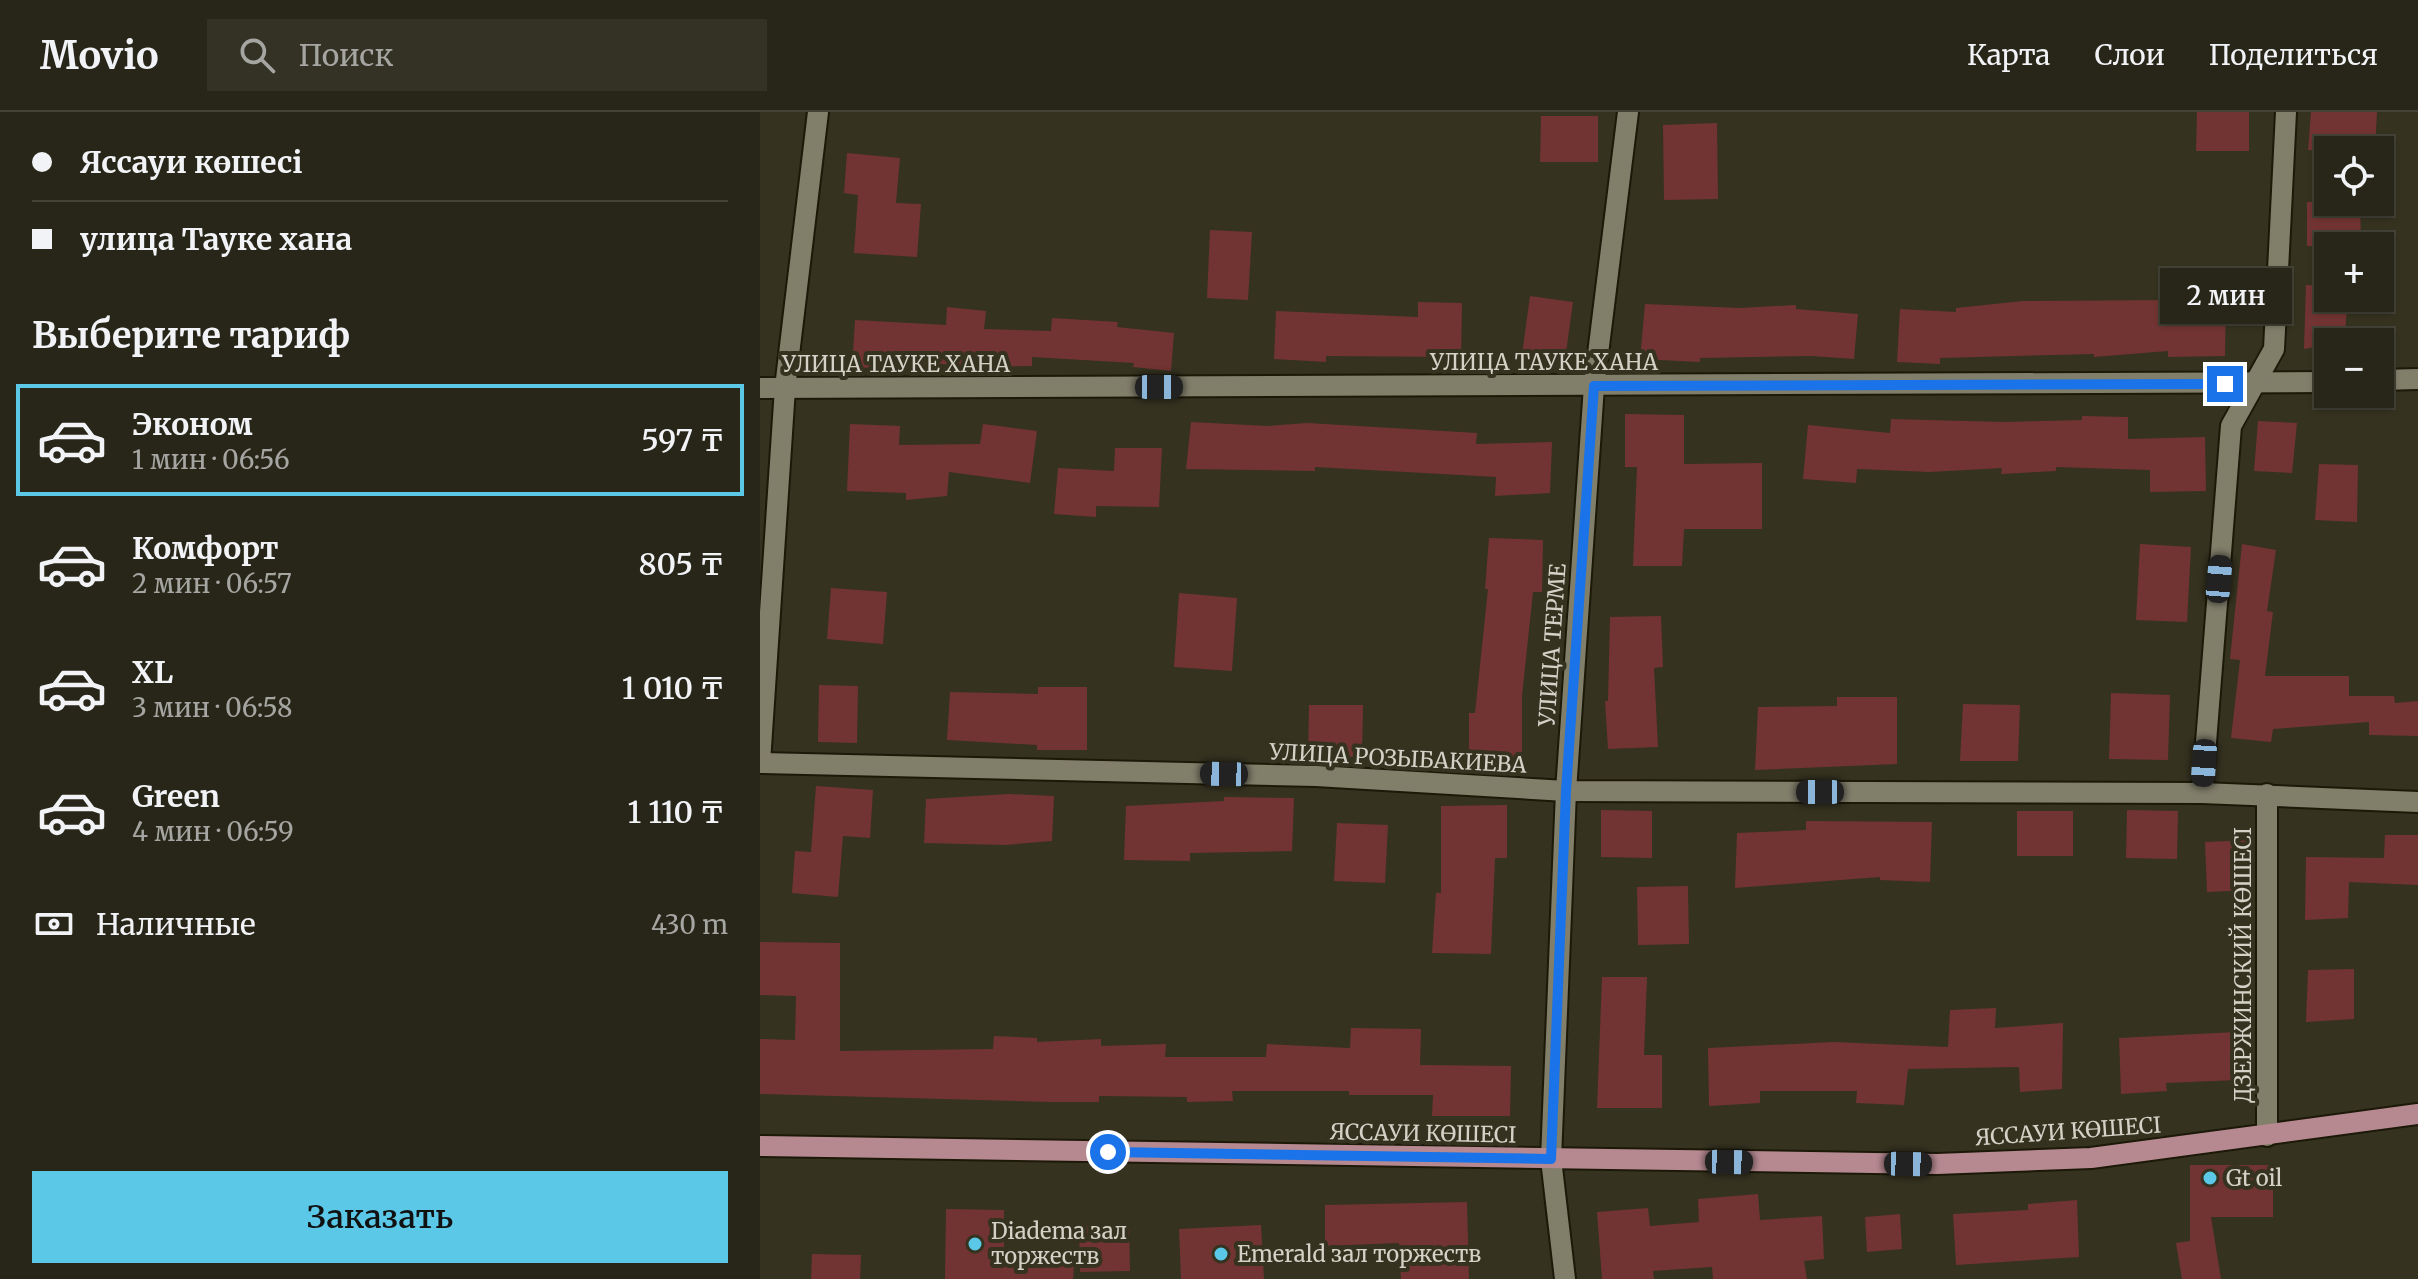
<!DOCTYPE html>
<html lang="ru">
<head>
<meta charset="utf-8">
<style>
	:root { --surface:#282618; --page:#343225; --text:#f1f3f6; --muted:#a5a5a2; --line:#444337; --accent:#5ac8e6 }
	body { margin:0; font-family:Merriweather,serif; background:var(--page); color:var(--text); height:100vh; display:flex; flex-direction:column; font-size:30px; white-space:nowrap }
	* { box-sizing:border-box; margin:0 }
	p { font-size:26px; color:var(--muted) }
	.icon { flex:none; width:44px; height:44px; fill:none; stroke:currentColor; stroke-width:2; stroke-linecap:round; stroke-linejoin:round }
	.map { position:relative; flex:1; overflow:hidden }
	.drawer { display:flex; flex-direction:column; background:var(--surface); width:760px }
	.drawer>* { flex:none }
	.top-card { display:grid; align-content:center; height:176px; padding:0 32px; background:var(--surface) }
	.tools { position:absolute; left:1554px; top:24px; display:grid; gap:16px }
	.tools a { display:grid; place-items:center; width:80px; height:80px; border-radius:0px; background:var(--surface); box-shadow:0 2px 6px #0004,0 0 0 2px var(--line); font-size:40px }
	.end { position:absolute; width:36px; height:36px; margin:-18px; border:10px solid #1a73e8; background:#fff; box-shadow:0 0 0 4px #fff }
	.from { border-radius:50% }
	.bubble { position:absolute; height:56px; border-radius:0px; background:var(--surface); box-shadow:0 2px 6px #0004,0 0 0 2px var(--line); font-size:26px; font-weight:600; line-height:56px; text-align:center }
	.car { position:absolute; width:24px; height:48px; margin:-24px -12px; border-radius:10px; box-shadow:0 0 6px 2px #0007; background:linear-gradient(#222 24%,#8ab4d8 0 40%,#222 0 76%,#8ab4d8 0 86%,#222 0) }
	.top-card b { display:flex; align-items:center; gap:28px; height:76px; font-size:30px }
	.top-card b+b { border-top:2px solid var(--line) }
	.top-card i { width:20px; height:20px; background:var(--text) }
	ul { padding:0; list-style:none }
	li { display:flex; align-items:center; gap:24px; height:112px; margin:0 16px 12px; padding:0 16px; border:4px solid transparent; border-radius:0px }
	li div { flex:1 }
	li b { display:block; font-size:30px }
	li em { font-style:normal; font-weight:600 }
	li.active { border-color:var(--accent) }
	li>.icon { width:72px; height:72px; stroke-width:1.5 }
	h2 { padding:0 32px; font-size:36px; line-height:96px }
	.pay { display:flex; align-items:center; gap:20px; height:88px; padding:0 32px; font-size:30px }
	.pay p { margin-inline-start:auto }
	.action { display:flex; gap:16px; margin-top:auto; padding:16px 32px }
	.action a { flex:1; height:92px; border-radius:0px; background:var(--accent); color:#111; font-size:32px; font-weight:600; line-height:92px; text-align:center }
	header { display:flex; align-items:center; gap:48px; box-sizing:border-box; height:112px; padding:0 40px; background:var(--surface); border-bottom:2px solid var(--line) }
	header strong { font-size:38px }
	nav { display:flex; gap:44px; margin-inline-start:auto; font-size:28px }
	.search { width:560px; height:72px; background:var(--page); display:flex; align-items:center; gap:20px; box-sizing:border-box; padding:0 28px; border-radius:0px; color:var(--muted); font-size:30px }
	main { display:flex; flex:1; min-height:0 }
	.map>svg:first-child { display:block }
	.building { fill:#713432 }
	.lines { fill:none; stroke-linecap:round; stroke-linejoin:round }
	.minor-casing { stroke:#1c1908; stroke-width:24 }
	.major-casing { stroke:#1c1908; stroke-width:24 }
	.minor { stroke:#817e6a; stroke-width:20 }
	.major { stroke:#b68991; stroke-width:20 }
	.route { stroke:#1a73e8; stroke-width:10 }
	.poi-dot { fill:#5ac8e6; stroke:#353220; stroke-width:3 }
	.labels { text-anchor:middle; stroke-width:8; stroke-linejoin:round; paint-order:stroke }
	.street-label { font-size:22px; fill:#d4d2c7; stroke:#353220 }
	.poi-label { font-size:22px; fill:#d4d2c7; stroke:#353220; text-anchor:start }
</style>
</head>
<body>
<header>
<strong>Movio</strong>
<div class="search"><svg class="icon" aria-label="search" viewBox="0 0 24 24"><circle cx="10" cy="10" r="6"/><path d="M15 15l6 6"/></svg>Поиск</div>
<nav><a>Карта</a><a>Слои</a><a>Поделиться</a></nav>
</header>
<main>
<section class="drawer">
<div class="top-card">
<b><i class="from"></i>Яссауи көшесі</b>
<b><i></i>улица Тауке хана</b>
</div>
<h2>Выберите тариф</h2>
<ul>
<li class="active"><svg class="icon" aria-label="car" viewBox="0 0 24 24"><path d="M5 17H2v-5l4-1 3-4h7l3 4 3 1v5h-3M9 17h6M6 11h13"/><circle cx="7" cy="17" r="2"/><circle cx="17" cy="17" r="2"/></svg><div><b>Эконом</b><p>1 мин · 06:56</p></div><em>597 ₸</em></li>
<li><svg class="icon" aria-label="car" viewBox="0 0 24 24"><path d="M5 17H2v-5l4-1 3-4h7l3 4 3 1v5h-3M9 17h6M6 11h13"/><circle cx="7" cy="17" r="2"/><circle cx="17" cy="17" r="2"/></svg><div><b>Комфорт</b><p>2 мин · 06:57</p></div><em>805 ₸</em></li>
<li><svg class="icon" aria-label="car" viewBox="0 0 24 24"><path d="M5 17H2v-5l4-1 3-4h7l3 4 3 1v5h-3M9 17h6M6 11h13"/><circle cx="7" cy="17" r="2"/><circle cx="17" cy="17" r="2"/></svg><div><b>XL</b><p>3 мин · 06:58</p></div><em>1 010 ₸</em></li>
<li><svg class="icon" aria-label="car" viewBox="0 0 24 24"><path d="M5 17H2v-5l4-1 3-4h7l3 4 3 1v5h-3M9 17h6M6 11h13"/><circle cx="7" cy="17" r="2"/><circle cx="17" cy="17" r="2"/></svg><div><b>Green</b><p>4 мин · 06:59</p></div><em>1 110 ₸</em></li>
</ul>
<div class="pay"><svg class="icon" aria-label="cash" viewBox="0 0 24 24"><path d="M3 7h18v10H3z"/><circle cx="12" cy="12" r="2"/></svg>Наличные<p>430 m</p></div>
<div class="action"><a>Заказать</a></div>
</section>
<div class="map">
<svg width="1658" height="1167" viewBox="0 0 1658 1167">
	<rect width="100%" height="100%" fill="#353220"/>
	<g class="building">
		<path d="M1437,0H1489V39H1436Z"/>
		<path d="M1551,0H1617L1615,38H1548Z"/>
		<path d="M781,4H838V50H780Z"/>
		<path d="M957,11L958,87L904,88L903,13Z"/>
		<path d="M87,41L140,46L136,91L161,92L157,145L94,141L98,83L84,81Z"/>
		<path d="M1547,90H1600L1601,134H1547Z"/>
		<path d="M450,118L492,120L488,188L447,186Z"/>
		<path d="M1546,173L1568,174V186H1588L1584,230L1544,237Z"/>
		<path d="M1410,180L1466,181L1465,244L1408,245V239L1334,245V242L1180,246V252L1137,250L1140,197L1196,200V196L1263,189L1410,188Z"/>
		<path d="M770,184L813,190L804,255L761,250Z"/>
		<path d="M658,190L702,191L701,245L566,244V250L514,247L516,199L658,205Z"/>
		<path d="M885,192L980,196L1036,193V197L1098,202L1094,247L1052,244L940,246V250L880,247Z"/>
		<path d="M187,195L226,199L224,217L291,219L292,206L358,210L357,215L414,221L411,259L373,255L374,251L272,245V254L221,255L144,249L143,258L92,255L95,208L186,213Z"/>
		<path d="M865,302L924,303V352L1002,351V417H924L922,454H873L877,355H865Z"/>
		<path d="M1322,304L1368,305V327L1445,325L1446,379L1390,380V358L1296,355V359L1241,362L1242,356L1170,360L1097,357L1096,371L1043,367L1048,313L1130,321L1131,307L1244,310L1322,308Z"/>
		<path d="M1498,309L1537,311L1532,361L1494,359Z"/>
		<path d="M431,310L508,314L547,311L717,321L716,332L792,330L790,381L735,384L736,365L555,355V359L426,357Z"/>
		<path d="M90,312L140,314L139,333L220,332L223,312L277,319L270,371L189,360L187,384L146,388V381L87,379Z"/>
		<path d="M355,336H402L399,395L336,394V405L294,402L298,356L354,359Z"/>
		<path d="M1559,352L1598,353L1597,410L1555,408Z"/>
		<path d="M729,426L783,428L782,480H773L762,584V646H709V601H715L728,477H725Z"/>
		<path d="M1380,432L1431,435L1427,510L1376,508Z"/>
		<path d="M1482,432L1516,438L1507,499L1513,500L1505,564H1589V584H1634L1635,591L1658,589V624L1609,623V610L1513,617L1511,630L1471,626L1480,548L1470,547Z"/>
		<path d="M71,476L127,480L123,532L67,527Z"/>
		<path d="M419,481L477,486L472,559L414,555Z"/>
		<path d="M901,504L903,555L894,556L898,635L848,637L845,589H848L850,505Z"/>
		<path d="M59,573L98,574L97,631L58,630Z"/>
		<path d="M278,575H327V638H277V633L187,628L190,580L278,582Z"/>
		<path d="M1351,581L1410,583L1408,648L1349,647Z"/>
		<path d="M1077,585H1137V652L995,658L998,595L1077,594Z"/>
		<path d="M1203,592L1260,593L1258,649H1200Z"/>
		<path d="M549,593H603L602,645L548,644Z"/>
		<path d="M56,674L113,678L110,726L83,724L78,785L32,781L35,739L51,740Z"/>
		<path d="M249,682L294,684L292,729L245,733L164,731L166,687Z"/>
		<path d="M464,685L534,686L532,739L430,741V749L364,748L366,694L464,689Z"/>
		<path d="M747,693V746H735L731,842L672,841L676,781H681V694Z"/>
		<path d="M841,698L892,699V746L841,745Z"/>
		<path d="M1367,698L1418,699L1417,747L1366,746Z"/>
		<rect x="1257" y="699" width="56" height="45"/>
		<path d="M1046,709L1172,710L1170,770L1120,768V765L975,776L977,721L1046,718Z"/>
		<path d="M577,711L628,713L625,771L574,769Z"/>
		<path d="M1625,723H1658V773L1589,770L1588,806L1545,808L1546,745L1624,746Z"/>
		<path d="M1493,728L1494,778L1447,780L1445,730Z"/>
		<path d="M928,774L929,832L878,833L877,775Z"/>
		<path d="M0,830L80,831V939L233,937L234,924L277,926V930L341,927V934L406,932L405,945H506L507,932L590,936L591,916L661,917L660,953L751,954L750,1004H672L673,983H589V979H472L473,989L427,990V985L339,984V990H291L0,982V927L35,928L36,884L0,883Z"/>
		<path d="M1594,857V907L1546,910L1548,858Z"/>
		<path d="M842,865H887L884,943H902V996H837Z"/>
		<path d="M1236,896L1235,916L1303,911L1302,977L1260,980L1259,955L1148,957L1144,993L1096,991L1097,979H1000V991L949,994L948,936L1074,930L1188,935L1190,898Z"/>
		<path d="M1476,920L1478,968L1406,971L1407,979L1361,982L1359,926Z"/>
		<path d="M1430,1053H1513V1105H1451L1461,1167H1422L1416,1131L1430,1129Z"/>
		<path d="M998,1082L1000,1108L1062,1104L1064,1147L1044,1149L1047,1167H953L952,1155L893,1159L894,1167H842L837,1100L888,1096L890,1114L939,1110L938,1087Z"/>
		<path d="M1317,1088L1319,1145L1196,1153L1193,1102L1268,1098V1092Z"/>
		<path d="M707,1090L709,1167H641L639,1131L565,1134V1093Z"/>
		<path d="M186,1097L244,1098V1136L315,1141L313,1167H185Z"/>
		<path d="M1140,1102L1142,1137L1107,1140L1105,1105Z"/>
		<path d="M369,1113L370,1159L320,1160L319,1114Z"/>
		<path d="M501,1113L504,1167H421L419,1117Z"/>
		<path d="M52,1142L101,1143L100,1167H51Z"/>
	</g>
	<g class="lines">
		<g class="minor-casing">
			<g id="minor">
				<path d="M1620,268L1658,267"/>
				<path d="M0,276L1568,270"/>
				<path d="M0,650L25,276L58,0"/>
				<path d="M0,651L556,664L806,679L1442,681L1658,690"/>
				<path d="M1442,681L1471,314L1514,237L1526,0"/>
				<path d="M1507,1024V682"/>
				<path d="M805,1167L791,1047L806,679L834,274L868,0"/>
			</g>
		</g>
		<g class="major-casing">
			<path id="major" d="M0,1034L1177,1052L1331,1046L1658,1002"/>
		</g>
		<use href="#minor" class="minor"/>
		<use href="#major" class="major"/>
	</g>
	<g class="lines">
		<path class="route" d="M348,1040L791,1047L806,679L834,274L1465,272"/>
	</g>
	<g class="poi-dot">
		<circle cx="1450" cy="1066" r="8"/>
		<circle cx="215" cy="1132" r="8"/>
		<circle cx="461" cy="1142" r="8"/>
	</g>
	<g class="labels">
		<g class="street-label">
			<text x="784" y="258">УЛИЦА ТАУКЕ ХАНА</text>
			<text x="136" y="260">УЛИЦА ТАУКЕ ХАНА</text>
			<text transform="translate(792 533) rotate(-86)" y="8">УЛИЦА ТЕРМЕ</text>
			<text transform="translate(638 646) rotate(3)" y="8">УЛИЦА РОЗЫБАКИЕВА</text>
			<text transform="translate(1483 853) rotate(-90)" y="8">ДЗЕРЖИНСКИЙ КӨШЕСІ</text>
			<text transform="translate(1308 1019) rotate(-4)" y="8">ЯССАУИ КӨШЕСІ</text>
			<text transform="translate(663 1021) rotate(1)" y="8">ЯССАУИ КӨШЕСІ</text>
		</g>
		<g class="poi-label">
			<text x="1466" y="1074">Gt oil</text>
			<text x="231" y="1127">Diadema зал<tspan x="231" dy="25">торжеств</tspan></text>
			<text x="477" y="1150">Emerald зал торжеств</text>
		</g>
	</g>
</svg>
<div class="tools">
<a><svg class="icon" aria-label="locate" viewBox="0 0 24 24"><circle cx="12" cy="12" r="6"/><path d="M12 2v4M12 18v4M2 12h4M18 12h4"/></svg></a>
<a>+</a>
<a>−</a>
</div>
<i class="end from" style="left:348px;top:1040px"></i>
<i class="end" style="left:1465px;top:272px"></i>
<div class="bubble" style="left:1400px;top:156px;width:132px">2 мин</div>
<i class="car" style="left:399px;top:275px;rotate:90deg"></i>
<i class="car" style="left:1459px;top:467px;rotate:5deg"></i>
<i class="car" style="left:1444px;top:651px;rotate:184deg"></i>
<i class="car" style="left:464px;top:662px;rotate:271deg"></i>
<i class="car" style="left:1060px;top:680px;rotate:270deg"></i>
<i class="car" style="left:969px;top:1050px;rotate:91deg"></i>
<i class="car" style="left:1148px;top:1052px;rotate:91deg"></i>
</div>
</main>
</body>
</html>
